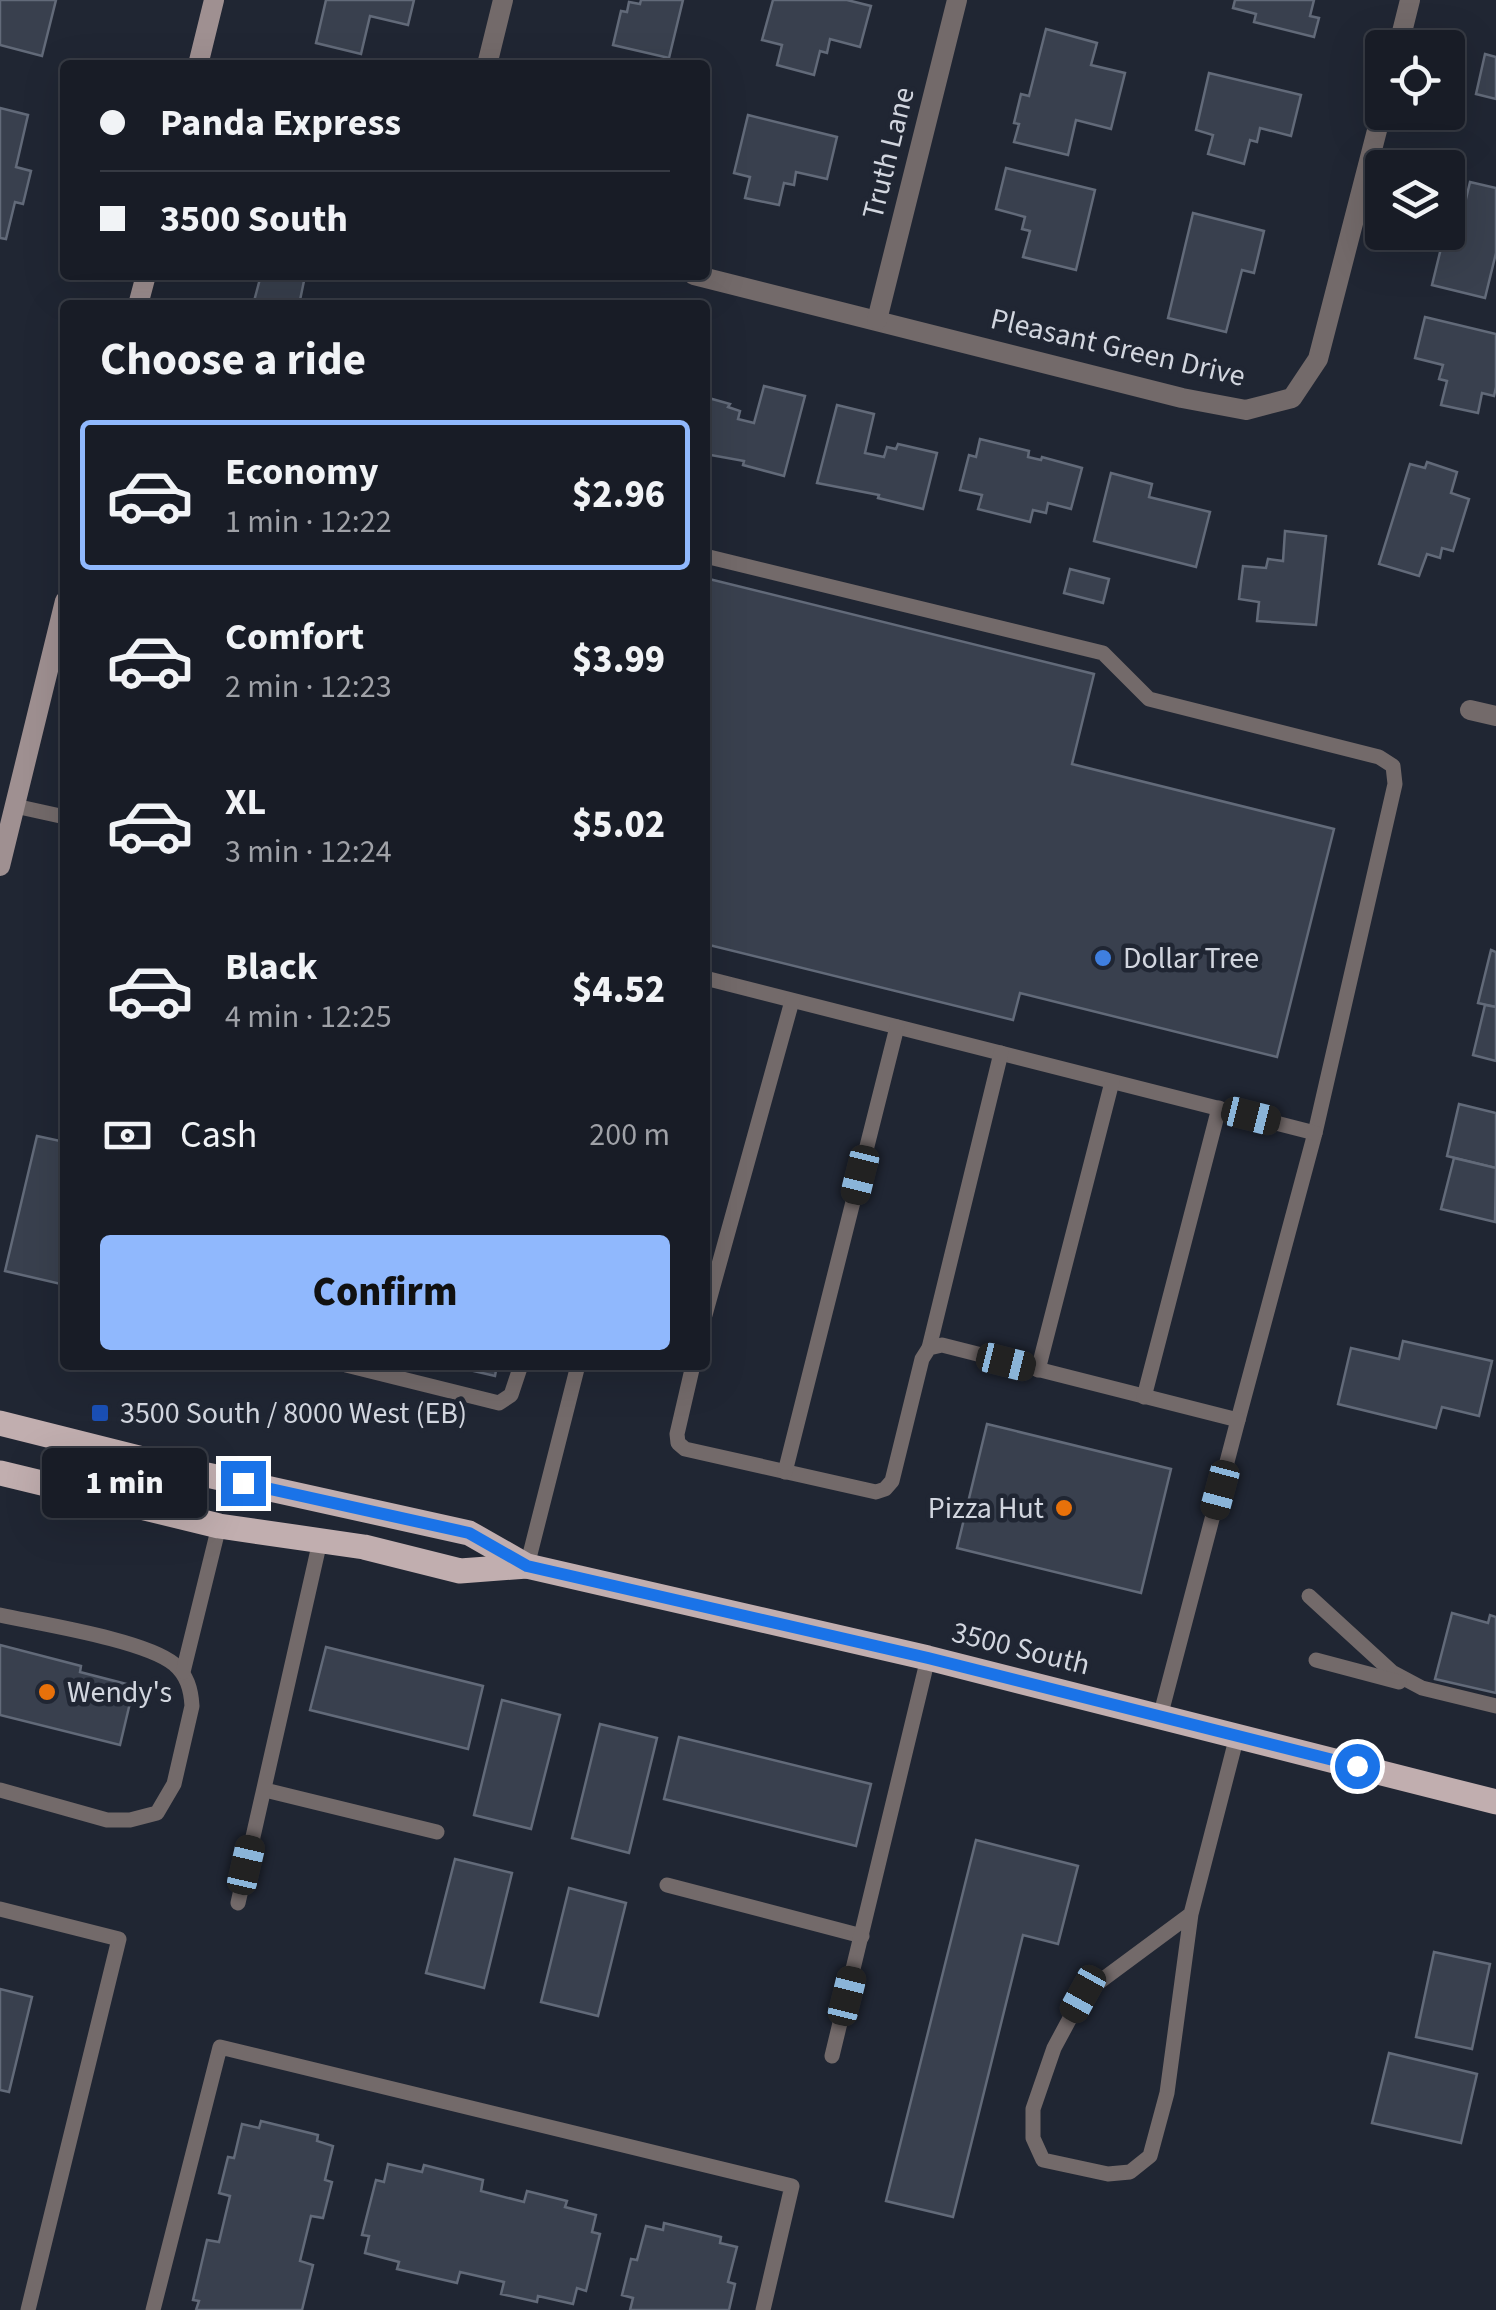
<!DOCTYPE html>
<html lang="en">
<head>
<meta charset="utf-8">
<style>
	:root { --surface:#181c26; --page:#252932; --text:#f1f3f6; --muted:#9fa1a7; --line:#363a43; --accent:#90b8fd }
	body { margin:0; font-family:"Source Sans 3",sans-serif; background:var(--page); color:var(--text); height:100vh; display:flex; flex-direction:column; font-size:38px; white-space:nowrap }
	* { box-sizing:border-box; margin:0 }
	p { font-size:32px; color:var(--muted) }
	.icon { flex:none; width:55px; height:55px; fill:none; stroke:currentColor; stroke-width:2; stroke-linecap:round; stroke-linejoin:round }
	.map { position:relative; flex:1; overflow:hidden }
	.sheet { position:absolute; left:60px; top:300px; width:650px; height:1070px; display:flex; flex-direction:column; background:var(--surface); border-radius:10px; box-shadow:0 10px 40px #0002,0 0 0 2px var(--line) }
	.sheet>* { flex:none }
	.top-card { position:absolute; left:60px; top:60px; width:650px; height:220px; border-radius:10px; box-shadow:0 10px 40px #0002,0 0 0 2px var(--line); display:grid; align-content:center; height:220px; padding:0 40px; background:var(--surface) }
	.controls { position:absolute; left:1365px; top:30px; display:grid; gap:20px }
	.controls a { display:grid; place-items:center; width:100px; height:100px; border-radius:10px; background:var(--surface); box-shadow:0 10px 40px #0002,0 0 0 2px var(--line); font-size:50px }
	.end { position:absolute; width:45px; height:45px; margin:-22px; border:12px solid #1a73e8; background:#fff; box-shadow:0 0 0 5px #fff }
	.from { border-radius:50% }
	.bubble { position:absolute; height:70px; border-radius:10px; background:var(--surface); box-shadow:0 10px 40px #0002,0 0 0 2px var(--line); font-size:32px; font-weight:800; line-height:70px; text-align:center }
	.car { position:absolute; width:30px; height:60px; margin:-30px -15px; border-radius:12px; box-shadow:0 0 8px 2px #0007; background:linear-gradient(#222 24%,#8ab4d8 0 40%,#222 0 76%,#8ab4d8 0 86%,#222 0) }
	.top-card b { display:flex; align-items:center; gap:35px; height:95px; font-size:38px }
	.top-card b+b { border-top:2px solid var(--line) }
	.top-card i { width:25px; height:25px; background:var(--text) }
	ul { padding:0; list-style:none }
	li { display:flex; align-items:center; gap:30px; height:150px; margin:0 20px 15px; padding:0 20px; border:5px solid transparent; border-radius:10px }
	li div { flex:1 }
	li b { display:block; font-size:38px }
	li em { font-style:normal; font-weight:800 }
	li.selected { border-color:var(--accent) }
	li>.icon { width:90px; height:90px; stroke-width:1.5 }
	h2 { padding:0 40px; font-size:45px; line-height:120px }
	.pay { display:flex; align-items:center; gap:25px; height:110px; padding:0 40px; font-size:38px }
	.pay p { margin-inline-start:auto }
	.button { display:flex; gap:20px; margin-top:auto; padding:20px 40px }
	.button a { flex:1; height:115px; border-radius:10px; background:var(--accent); color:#111; font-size:40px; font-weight:800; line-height:115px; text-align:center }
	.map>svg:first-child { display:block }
	.building { fill:#39404e; stroke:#626a79; stroke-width:2.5 }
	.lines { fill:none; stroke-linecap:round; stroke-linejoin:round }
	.lane { stroke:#736a6a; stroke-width:15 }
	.street { stroke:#736a6a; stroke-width:20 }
	.secondary { stroke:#9f9091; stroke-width:20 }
	.primary { stroke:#c1aeaf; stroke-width:25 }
	.route { stroke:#1a73e8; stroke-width:12 }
	.shop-dot { fill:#3f7fe0; stroke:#202633; stroke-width:4 }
	.transit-dot { fill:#1a4fb4; stroke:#202633; stroke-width:4 }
	.food-dot { fill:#e8710a; stroke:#202633; stroke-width:4 }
	.labels { text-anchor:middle; stroke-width:9; stroke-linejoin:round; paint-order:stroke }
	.street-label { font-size:30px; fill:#d2d6df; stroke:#202633 }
	.poi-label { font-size:30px; fill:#d2d6df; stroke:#202633; text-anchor:start }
</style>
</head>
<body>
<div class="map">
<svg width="1496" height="2310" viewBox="0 0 1496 2310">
	<rect width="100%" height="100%" fill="#202633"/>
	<g class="building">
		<path d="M0,0H56L42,56L0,45Z"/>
		<path d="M326,0H414L408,25L370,16L361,54L316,43Z"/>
		<path d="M641,0H683L669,58L613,45L621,11L627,12L629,2L640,4Z"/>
		<path d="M773,0H847L871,6L860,47L830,39L827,53L820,51L814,75L777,65L782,45L762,40Z"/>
		<path d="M1235,0H1314L1310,16L1319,18L1314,37L1254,22L1256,14L1233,8Z"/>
		<path d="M1046,29L1097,43L1091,65L1125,73L1111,129L1076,120L1068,155L1014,142L1019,124L1014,123L1021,94L1029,96Z"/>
		<path d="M1485,54L1496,57V99L1476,94Z"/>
		<path d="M1209,73L1301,95L1291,136L1260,128L1257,142L1250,140L1244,164L1208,154L1213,135L1196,130Z"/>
		<path d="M0,108L28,115L16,167L31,171L23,204L15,202L6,239L0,238Z"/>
		<path d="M748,115L837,137L827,179L796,172L794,185L784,183L779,205L745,198L750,177L734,173Z"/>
		<path d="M1006,168L1095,190L1076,270L1023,257L1030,231L1022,229L1025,217L996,209Z"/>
		<path d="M1470,182L1496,188V253L1485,298L1432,285L1443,240L1448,241L1453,218L1461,220Z"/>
		<path d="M1193,213L1264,231L1254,273L1242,270L1226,332L1168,318Z"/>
		<path d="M261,275L305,276L299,305H253Z"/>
		<path d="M1425,317L1496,334V387L1494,396L1482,393L1478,413L1441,405L1447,381L1439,379L1443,365L1415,358Z"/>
		<path d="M764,386L805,396L784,476L743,465L744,461L705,454V397L730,404L728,407L740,411L738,419L754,423Z"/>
		<path d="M837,405L874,414L865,453L884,457L887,447L896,449L898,444L937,453L923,509L878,498L879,495L817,483Z"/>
		<path d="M980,439L1029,451L1028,457L1041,460L1042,457L1082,468L1071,509L1048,503L1046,513L1033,510L1030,522L978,509L982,495L960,490L969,455L976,457Z"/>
		<path d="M1427,462L1457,472L1451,493L1469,499L1453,551L1442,548L1440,558L1427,554L1419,576L1379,564L1410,464L1425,468Z"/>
		<path d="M1111,473L1152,484L1149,497L1210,512L1196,567L1094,541Z"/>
		<path d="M1285,531L1326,536L1316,625L1257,621L1259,602L1239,599L1243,566L1266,568L1268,559L1283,561Z"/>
		<path d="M1070,569L1109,579L1103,603L1064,593Z"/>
		<path d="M705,578L1094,674L1072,764L1334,829L1277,1057L1020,993L1013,1020L705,944Z"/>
		<path d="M1491,950L1496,952V1007L1478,1003Z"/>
		<path d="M1485,1005L1496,1007V1061L1473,1055Z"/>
		<path d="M1459,1104L1496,1113V1168L1447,1156Z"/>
		<path d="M37,1136L65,1142V1285L5,1271Z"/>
		<path d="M1454,1158L1496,1168L1495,1222L1441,1209Z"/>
		<path d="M1403,1341L1492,1361L1479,1416L1442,1407L1436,1428L1338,1404L1351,1348L1399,1359Z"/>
		<path d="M448,1365H497L495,1376Z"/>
		<path d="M987,1424L1171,1469L1141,1593L957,1548Z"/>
		<path d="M1452,1613L1488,1623L1490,1615L1496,1617V1693L1435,1679Z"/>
		<path d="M0,1645L81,1666L80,1672L134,1686L120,1745L0,1715Z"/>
		<path d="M326,1647L483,1686L468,1749L310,1710Z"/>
		<path d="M502,1700L560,1715L531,1829L474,1815Z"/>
		<path d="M600,1724L657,1738L629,1853L572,1838Z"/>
		<path d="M679,1737L871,1784L856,1846L664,1799Z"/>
		<path d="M976,1840L1078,1866L1058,1944L1023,1935L953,2217L886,2201Z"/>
		<path d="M455,1859L512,1873L484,1988L426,1973Z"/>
		<path d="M569,1888L626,1903L598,2016L541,2002Z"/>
		<path d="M1434,1952L1490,1964L1472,2049L1416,2037Z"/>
		<path d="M0,1989L32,1997L9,2092L0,2090Z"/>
		<path d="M1389,2053L1477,2074L1461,2143L1372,2123Z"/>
		<path d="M261,2121L318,2135L317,2141L333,2146L325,2180L332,2182L323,2218L311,2216L300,2261L313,2265L302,2310H196L199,2301L193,2300L207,2240L219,2242L230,2196L219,2193L228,2157L234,2158L242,2124L259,2128Z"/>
		<path d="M388,2164L422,2172L424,2165L483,2180L481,2191L524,2202L527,2191L567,2201L565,2207L596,2215L592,2232L600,2234L586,2291L577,2288L573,2304L538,2296L537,2302L501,2294L504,2282L460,2272L457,2283L397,2269L399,2262L365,2253L369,2236L362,2235L376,2180L384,2182Z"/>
		<path d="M664,2223L721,2237L720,2243L737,2247L728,2282L735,2284L729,2310H630L633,2298L622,2295L631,2259L637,2260L646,2226L663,2230Z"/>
	</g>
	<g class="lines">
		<g class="lane">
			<path d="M705,556L1103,653L1149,699L1379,757L1393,766L1395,784L1315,1133L1238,1420"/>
			<path d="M15,806L65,817"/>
			<path d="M705,978L1315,1133"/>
			<path d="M705,1315L792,1001"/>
			<path d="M929,1348L1001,1053"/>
			<path d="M346,1365L499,1403L511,1395L521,1365"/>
			<path d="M693,1365L677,1434L678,1443L685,1449L876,1492L885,1489L892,1481L922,1359L929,1348L942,1345L1238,1420L1160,1717"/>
			<path d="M1038,1370L1112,1082"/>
			<path d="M1144,1397L1219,1108"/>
			<path d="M785,1472L897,1027"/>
			<path d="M527,1566L578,1365"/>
			<path d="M1309,1596L1392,1672L1422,1688L1496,1706"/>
			<path d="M0,1615C41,1624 145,1640 174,1664C187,1675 191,1689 192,1706L174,1784L157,1813L130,1820H107L0,1790"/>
			<path d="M1316,1660L1399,1682"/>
			<path d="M183,1672L219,1526"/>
			<path d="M265,1790L437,1832"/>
			<path d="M667,1885L862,1936"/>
			<path d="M238,1903L320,1541"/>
			<path d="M0,1909L119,1939L28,2310"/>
			<path d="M1191,1914L1083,1994L1054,2048L1033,2109V2138L1043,2160L1108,2174L1130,2172L1150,2156L1167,2093L1191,1914L1237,1736"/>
			<path d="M832,2056L928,1658"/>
			<path d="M153,2310L220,2047L792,2186L763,2310"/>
		</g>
		<g class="street">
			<path d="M1398,48L1410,0"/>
			<path d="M487,65L503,0"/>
			<path d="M694,275L1182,398L1246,410L1292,398L1318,359L1382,111"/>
			<path d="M877,320L957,0"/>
			<path d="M1470,710L1496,716"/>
		</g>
		<g class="secondary">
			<path d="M198,65L214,0"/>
			<path d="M138,305L146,275"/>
			<path d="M0,866L65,601"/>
		</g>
		<g class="primary">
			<path d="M0,1423L207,1475L469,1533L527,1566L928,1658L1496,1802"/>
			<path d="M0,1473L219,1526L364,1547L460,1571L527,1566"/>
		</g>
	</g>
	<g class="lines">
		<path class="route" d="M243,1483L469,1533L527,1566L928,1658L1357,1766"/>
	</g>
	<circle class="shop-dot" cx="1103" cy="958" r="10"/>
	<rect class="transit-dot" x="90" y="1403" width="20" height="20" rx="5"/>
	<g class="food-dot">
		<circle cx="1064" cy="1508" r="10"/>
		<circle cx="47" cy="1692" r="10"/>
	</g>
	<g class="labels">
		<g class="street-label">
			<text transform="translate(888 153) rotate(-76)" y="10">Truth Lane</text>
			<text transform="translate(1118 347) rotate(13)" y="10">Pleasant Green Drive</text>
			<text transform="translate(1021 1648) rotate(14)" y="10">3500 South</text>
		</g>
		<g class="poi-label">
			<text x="1123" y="968">Dollar Tree</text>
			<text x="120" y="1423">3500 South / 8000 West (EB)</text>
			<text x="1044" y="1518" text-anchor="end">Pizza Hut</text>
			<text x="67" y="1702">Wendy's</text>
		</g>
	</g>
</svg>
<div class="controls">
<a><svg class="icon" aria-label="locate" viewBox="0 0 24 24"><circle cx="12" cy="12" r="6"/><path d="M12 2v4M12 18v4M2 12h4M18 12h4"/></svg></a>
<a><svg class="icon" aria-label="layers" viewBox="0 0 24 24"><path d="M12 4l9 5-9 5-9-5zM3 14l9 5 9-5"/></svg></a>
</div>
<i class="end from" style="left:1357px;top:1766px"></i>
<i class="end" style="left:243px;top:1483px"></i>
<div class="bubble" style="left:42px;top:1448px;width:165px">1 min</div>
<i class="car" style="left:1251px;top:1116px;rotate:104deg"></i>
<i class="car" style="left:860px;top:1175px;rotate:194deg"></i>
<i class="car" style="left:1006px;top:1362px;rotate:104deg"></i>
<i class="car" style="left:1220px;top:1490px;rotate:195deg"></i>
<i class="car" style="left:246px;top:1865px;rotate:13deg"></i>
<i class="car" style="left:1083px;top:1994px;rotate:209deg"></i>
<i class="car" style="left:847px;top:1996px;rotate:14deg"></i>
<div class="top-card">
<b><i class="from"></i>Panda Express</b>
<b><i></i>3500 South</b>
</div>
<section class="sheet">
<h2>Choose a ride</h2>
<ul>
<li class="selected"><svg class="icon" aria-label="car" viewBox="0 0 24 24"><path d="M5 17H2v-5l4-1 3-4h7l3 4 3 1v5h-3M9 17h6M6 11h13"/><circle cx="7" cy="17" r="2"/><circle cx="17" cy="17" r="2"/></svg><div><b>Economy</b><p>1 min · 12:22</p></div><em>$2.96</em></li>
<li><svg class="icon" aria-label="car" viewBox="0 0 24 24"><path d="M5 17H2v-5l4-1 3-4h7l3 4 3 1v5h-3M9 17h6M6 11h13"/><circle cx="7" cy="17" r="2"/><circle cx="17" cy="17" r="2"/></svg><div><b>Comfort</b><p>2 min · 12:23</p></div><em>$3.99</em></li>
<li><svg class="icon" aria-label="car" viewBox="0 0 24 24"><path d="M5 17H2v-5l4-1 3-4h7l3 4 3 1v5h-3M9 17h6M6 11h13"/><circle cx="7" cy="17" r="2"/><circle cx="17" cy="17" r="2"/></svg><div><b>XL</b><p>3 min · 12:24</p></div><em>$5.02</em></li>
<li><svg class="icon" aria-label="car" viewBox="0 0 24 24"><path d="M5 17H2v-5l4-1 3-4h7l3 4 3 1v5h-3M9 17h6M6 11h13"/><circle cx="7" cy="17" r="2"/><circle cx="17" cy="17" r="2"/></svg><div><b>Black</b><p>4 min · 12:25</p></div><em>$4.52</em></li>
</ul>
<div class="pay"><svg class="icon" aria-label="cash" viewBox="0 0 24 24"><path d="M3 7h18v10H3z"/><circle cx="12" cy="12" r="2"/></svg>Cash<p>200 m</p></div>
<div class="button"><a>Confirm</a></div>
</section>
</div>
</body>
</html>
